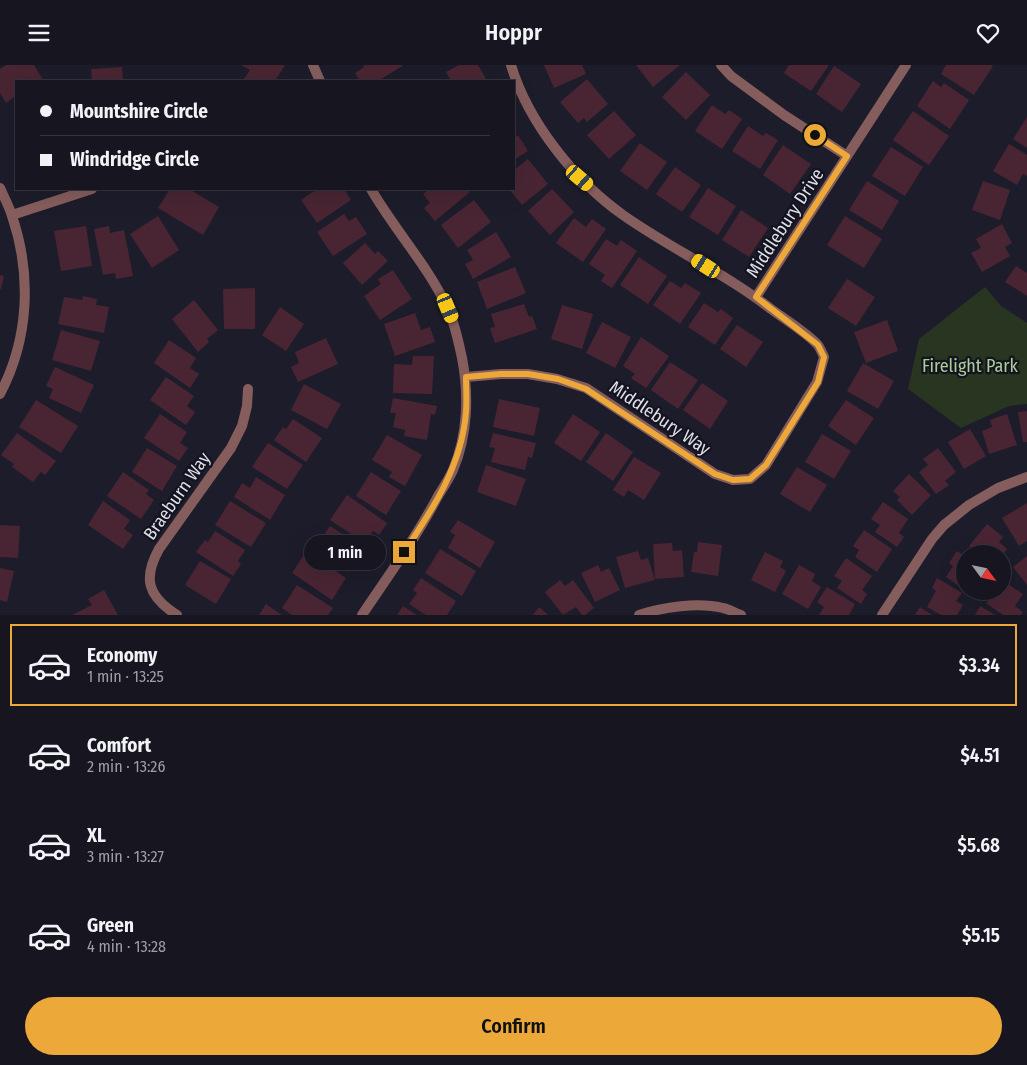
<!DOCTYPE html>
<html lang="en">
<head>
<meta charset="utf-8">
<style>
	:root { --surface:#161520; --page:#23222d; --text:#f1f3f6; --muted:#9e9fa5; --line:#35343e; --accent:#eca93a }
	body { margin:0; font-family:"Fira Sans Condensed",sans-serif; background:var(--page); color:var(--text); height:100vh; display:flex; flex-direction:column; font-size:19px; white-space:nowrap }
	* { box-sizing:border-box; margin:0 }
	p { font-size:16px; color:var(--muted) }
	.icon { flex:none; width:28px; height:28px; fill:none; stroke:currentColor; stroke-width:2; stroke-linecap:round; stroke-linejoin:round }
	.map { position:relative; height:550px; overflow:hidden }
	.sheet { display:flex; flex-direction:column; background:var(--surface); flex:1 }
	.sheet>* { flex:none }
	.guide { position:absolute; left:15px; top:15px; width:500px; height:110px; border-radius:0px; box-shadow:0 5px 20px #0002,0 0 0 1px var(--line); display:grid; align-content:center; height:110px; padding:0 25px; background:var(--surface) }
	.needle { width:32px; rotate:123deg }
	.tools { position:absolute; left:956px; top:480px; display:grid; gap:10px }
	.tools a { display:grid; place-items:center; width:55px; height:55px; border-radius:50%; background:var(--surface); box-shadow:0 5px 20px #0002,0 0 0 1px var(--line); font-size:25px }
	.end { position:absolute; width:22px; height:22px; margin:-11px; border:6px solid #eca93a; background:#111; box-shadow:0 0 0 2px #111 }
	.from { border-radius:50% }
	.bubble { position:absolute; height:35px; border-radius:18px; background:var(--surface); box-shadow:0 5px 20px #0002,0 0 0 1px var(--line); font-size:16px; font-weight:600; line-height:35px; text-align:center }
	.car { position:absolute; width:15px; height:30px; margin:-15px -8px; border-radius:6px; box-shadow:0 0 4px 1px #0007; background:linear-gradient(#f5c518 24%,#345 0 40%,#f5c518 0 76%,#345 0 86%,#f5c518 0) }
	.guide b { display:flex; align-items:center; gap:18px; height:48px; font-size:19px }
	.guide b+b { border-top:1px solid var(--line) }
	.guide i { width:12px; height:12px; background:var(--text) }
	ul { padding:9px 0 0; list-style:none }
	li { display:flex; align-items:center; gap:15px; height:82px; margin:0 10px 8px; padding:0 15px; border:2px solid transparent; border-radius:0px }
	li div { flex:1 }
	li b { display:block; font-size:19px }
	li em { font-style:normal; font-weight:600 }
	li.on { border-color:var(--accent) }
	li>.icon { width:45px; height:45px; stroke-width:1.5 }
	.cta { display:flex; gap:10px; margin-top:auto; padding:10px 25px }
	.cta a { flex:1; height:58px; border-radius:30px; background:var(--accent); color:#111; font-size:20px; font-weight:600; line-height:58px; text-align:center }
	header { display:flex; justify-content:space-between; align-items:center; height:65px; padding:0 25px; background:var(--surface); font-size:22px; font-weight:600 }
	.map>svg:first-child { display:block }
	.green { fill:#283621 }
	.building { fill:#492533 }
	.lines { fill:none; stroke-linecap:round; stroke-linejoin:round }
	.street { stroke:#855d5d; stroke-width:10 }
	.route { stroke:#eca93a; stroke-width:6 }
	.labels { text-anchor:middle; stroke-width:4.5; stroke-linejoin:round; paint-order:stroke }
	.street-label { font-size:18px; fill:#dfdfe8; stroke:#141320 }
	.park-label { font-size:18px; fill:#a9cf97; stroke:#141320 }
</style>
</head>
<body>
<header><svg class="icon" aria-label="menu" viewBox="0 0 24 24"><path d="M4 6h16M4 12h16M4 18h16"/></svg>Hoppr<svg class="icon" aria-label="heart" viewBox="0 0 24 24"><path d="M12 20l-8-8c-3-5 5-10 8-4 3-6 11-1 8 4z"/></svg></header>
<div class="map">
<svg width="1027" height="550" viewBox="0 0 1027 550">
	<rect width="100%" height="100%" fill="#1d1c2a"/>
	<path class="green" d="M985,222L1001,241L1027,258V339L1009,341L961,363L908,324L919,274Z"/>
	<g class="building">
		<path d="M6,0H34L43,15L16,16V31L6,38L0,28V4Z"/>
		<path d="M241,0H285L275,16H247L244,14L250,5Z"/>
		<path d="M363,0H402V1L378,16H360L355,8L364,2Z"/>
		<path d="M459,0H478L487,16H451L446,7Z"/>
		<path d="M544,0H582L586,9L554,23Z"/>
		<path d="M636,0H680L653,22Z"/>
		<path d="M789,0H829L811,26L784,8Z"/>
		<path d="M946,0H991L993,1L974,30L941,9Z"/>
		<path d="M834,1L861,19L842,47L816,29Z"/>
		<path d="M122,2L123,16H92L91,4Z"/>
		<path d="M686,7L710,30L686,55L662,32Z"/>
		<path d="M587,14L608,39L587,57L584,53L578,58L560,37Z"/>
		<path d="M933,16L941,22L944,18L969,35L950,64L917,41Z"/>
		<path d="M712,40L725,49L729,45L742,54L722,84L695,66Z"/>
		<path d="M614,46L636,70L609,94L587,70Z"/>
		<path d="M913,46L949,71L929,100L893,75Z"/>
		<path d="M1027,52V83L1013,74Z"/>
		<path d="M748,61L763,71L766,68L778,75L760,104L732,86Z"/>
		<path d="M518,70L528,86L514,95V73Z"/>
		<path d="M640,78L667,97L647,125L620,106Z"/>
		<path d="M1009,79L1027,90V111L1023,109L1017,120L993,106Z"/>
		<path d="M783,80L811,99L790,129L763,110Z"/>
		<path d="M891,82L923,102L905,131L872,111Z"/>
		<path d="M528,94L548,119L522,140L509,124H514V105Z"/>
		<path d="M675,102L701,120L682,147L656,129Z"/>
		<path d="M867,116L899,136L882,165L849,145Z"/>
		<path d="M983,116L1010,125L1000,155L972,145Z"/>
		<path d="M708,123L736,141L718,170L689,152Z"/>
		<path d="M170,124H189L219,142L203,170L158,143Z"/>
		<path d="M317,124H344L351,135L317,158L301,135Z"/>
		<path d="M429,124H467L470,127L435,156L424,143L430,138L423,129Z"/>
		<path d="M552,124L574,147L550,170L528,146Z"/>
		<path d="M474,135L491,157L458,183L441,160Z"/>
		<path d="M741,145L768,163L749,192L722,175Z"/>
		<path d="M344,149L349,156L356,152L367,169L333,191L317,167Z"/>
		<path d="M158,151L179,185L152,203L130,169Z"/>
		<path d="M845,151L882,174L864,203L827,180Z"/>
		<path d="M574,153L586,162L592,154L606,164L583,197L556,178Z"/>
		<path d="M1002,159L1012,178L1005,182L1010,191L982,207L971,188L981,183L976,174Z"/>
		<path d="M86,161L92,201L61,206L54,166Z"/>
		<path d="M109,161L110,168L124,165L133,211L116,214L115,208L103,210L94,164Z"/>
		<path d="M496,167L511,192L473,214L465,199L473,195L467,185Z"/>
		<path d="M606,174L617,181L621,175L637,186L612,223L601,216L605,210L589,199Z"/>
		<path d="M365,178L375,189L378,186L388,196L362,220L343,198Z"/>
		<path d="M639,192L667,211L648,239L620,220Z"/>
		<path d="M1016,201L1027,208V231L1005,217Z"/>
		<path d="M515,202L526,228L487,244L477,217Z"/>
		<path d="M393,205L412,234L380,255L364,231L381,219L378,214Z"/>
		<path d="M0,210L4,211L1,224H0Z"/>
		<path d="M847,214L875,232L856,261L828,243Z"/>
		<path d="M670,216L681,223L685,218L701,228L680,259L653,240Z"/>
		<path d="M255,223V264H224L223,224Z"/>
		<path d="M83,231L97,234L96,240L109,242L104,268L58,259L64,232L82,235Z"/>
		<path d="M194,235L218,265L207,274L209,277L198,287L172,254Z"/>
		<path d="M704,238L718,247L721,244L733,253L715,280L688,262Z"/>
		<path d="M524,239L529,252L532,251L537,264L495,278L490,263L495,262L491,249Z"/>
		<path d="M562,240L593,249L582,284L551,274Z"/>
		<path d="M280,242L304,259L286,286L262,270Z"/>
		<path d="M415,248L421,265L430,262L435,277L395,291L384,259Z"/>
		<path d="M887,255L898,286L866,298L854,267Z"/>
		<path d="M602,257L631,272L615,303L586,288Z"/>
		<path d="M737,260L763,277L746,302L720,284Z"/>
		<path d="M61,265L100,276L91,306L52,295Z"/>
		<path d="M641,272L669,291L646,323L631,313L635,309L623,301Z"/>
		<path d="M326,273L338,299L298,317L291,302L299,298L295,287Z"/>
		<path d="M169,275L196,293L190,303L199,309L190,323L154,298Z"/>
		<path d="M413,291H434L432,329L393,328L394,299L412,300Z"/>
		<path d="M670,297L698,315L678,344L651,325Z"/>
		<path d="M863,298L894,316L878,344L847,326Z"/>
		<path d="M55,302L94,320L81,348L49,333L53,324L46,321Z"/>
		<path d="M166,312L194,331L187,341L195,347L186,360L150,335Z"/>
		<path d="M702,318L728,336L710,364L683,345Z"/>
		<path d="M304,319L341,339L327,364L291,345Z"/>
		<path d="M393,333L437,341L435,350L431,349L427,375L404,371L405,365L393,362L396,348H390Z"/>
		<path d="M499,334L540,343L534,371L493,362Z"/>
		<path d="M36,335L78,361L61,388L19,362Z"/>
		<path d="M846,335L874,353L856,380L828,361Z"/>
		<path d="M1027,346V377H1023L1018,347Z"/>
		<path d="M160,349L187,367L180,378L188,383L179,396L144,373Z"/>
		<path d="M573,349L600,367L581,396L554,378Z"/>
		<path d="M1007,349L1017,380L989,389L982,366L992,362L990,355Z"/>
		<path d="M293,354L322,373L306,397L274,375L283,362L286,364Z"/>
		<path d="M970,364L986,391L964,404L948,377Z"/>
		<path d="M17,368L56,396L45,410L41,407L33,417L12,402L14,399L1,390Z"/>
		<path d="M493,368L536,378L532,393L528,392L525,405L491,397L495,383L489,382Z"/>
		<path d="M606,368L633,387L613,416L586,397Z"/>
		<path d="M822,369L851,386L834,414L805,397Z"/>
		<path d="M387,370L422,390L405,421L389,412L392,407L372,395Z"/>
		<path d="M268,378L303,400L287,424L252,402Z"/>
		<path d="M147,383L177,401L162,426L132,407Z"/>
		<path d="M938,383L956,407L945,416L949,420L936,429L919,407L928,400L923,394Z"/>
		<path d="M634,392L661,408L644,435L628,425L624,432L613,425Z"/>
		<path d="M486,400L526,414L516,441L477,427Z"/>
		<path d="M797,402L827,420L810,447L780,429Z"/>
		<path d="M123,407L149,425L146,429L154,435L141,454L107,431Z"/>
		<path d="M371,407L401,426L386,450L356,431Z"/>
		<path d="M909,409L931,430L912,450L897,435L900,432L893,426Z"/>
		<path d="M256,412L285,430L270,455L234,432L242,418L250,423Z"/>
		<path d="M347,430L387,458L379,470L373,466L365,478L330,455Z"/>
		<path d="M103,436L130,455L124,464L133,470L123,484L88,460Z"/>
		<path d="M230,436L266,458L251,482L215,460Z"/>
		<path d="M883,437L908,454L899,468L904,472L897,482L875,467L880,460L871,454Z"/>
		<path d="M1027,438V476L1019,481L1002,453Z"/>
		<path d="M458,455L495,477L480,503L448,483L455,470L450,467Z"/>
		<path d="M987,459L1003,472L999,477L1007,484L1003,489H979L969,481Z"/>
		<path d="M0,460L20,461L18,493L0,492Z"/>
		<path d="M330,461L365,484L349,507L315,484Z"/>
		<path d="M864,465L892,484L877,507L855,492L859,485L853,481Z"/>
		<path d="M215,466L245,485L238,496L241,499L233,511L196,487L205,475L208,477Z"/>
		<path d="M698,477L722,480L718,511L691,507L694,487H697Z"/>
		<path d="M672,478L673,486L682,485L684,512L655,514L653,479Z"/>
		<path d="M440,484L476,506L462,531L425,508Z"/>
		<path d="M638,486L641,495L648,493L655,515L625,523L616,492Z"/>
		<path d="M957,486L965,491V525L946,512L953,501L949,498Z"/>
		<path d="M765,487L783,496L780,502L786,506L775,527L751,515Z"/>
		<path d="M305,488L317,496L318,494L346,513L332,535L292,508Z"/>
		<path d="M1027,491V520L1013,502Z"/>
		<path d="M846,493L872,511L862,525L867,529L861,539L837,523L842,516L834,511Z"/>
		<path d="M200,496L231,514L216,539L185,520Z"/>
		<path d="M598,500L601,507L609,503L620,525L595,537L581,508Z"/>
		<path d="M799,500L815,509L812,516L821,522L808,544L782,529Z"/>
		<path d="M0,503L14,506L7,537L0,535Z"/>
		<path d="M421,513L456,536L447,550H426L409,539L417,528L413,525Z"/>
		<path d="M937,513L962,528L956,536L963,540L957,550H941L927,542L936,526L932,523Z"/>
		<path d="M560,515L565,521L573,515L594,543L585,550H582L576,542L563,550L545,527Z"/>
		<path d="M1002,515L1023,529L1015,541L1023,547L1021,550H1003L986,538L992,531L985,526H1002Z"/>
		<path d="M297,520L333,543L328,550H292L282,543Z"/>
		<path d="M827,522L855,539L849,550H819L824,542L817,537Z"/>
		<path d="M104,525L118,550H72L92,540L88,534Z"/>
		<path d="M266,539L282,550H259Z"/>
		<path d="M403,541L417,550H397Z"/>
		<path d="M980,541L995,550H975Z"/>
		<path d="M539,542L548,550H533Z"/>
		<path d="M920,542L932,550H915Z"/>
	</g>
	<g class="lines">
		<g class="street">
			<path d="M313,0L320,16"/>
			<path d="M721,0L731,11L784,50L847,91"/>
			<path d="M0,123C4,132 9,141 12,151C32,210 29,274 0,329"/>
			<path d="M12,150L92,124"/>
			<path d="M756,232L906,0"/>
			<path d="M466,312L501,309H528L557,314L586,323L715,409L733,415L750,414L766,400L817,317L824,292C822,288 820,282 817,279C804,266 786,255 771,244C725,208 671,184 623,150C575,116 528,57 511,0"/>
			<path d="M177,550C147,531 143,513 159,484L231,383L242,361L247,341L248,324"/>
			<path d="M362,550C388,511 416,473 438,431C443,423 449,414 453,405C468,370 469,329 462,293C458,275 455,258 447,242C428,201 394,164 371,124"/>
			<path d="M639,550C663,542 698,537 723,543C729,544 735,548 741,550"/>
			<path d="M882,550L932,474L944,460L969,440L998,423L1027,412"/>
		</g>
	</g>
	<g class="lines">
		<path class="route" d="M404,487C433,444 462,400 466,347C467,336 466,324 466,312L500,309H528L558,314L586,324L715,409L733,415L750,414L766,400L818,317L824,292L818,280L756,232L847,91L815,70"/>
	</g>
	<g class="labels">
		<g class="street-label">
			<text transform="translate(785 158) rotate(-57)" y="6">Middlebury Drive</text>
			<text transform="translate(660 353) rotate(34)" y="6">Middlebury Way</text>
			<text transform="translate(177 431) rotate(-55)" y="6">Braeburn Way</text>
		</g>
		<g class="park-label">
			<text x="970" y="307">Firelight Park</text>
		</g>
	</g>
</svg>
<div class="tools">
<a><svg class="needle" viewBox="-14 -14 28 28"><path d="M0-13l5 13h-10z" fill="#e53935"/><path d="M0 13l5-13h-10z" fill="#9e9fa5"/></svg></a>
</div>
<i class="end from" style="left:815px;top:70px"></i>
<i class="end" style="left:404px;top:487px"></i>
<div class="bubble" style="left:304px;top:470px;width:82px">1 min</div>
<i class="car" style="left:580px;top:113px;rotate:131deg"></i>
<i class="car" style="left:706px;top:201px;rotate:302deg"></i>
<i class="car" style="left:448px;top:243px;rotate:157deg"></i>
<div class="guide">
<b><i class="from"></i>Mountshire Circle</b>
<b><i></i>Windridge Circle</b>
</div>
</div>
<section class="sheet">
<ul>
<li class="on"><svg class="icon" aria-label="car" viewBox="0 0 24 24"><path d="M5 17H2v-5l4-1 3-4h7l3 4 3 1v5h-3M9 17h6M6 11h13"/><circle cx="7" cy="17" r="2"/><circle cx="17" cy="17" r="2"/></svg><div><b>Economy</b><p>1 min · 13:25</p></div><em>$3.34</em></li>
<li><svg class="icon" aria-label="car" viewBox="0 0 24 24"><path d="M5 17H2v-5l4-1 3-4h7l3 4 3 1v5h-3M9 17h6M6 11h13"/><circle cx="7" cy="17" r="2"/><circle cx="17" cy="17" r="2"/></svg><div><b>Comfort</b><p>2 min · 13:26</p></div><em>$4.51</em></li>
<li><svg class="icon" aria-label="car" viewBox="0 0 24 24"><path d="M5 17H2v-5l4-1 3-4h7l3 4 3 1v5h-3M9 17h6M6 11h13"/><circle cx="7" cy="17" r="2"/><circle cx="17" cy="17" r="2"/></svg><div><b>XL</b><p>3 min · 13:27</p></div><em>$5.68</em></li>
<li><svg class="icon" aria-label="car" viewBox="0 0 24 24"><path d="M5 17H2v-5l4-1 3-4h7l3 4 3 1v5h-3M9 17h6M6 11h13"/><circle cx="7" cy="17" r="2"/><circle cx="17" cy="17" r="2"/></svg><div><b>Green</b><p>4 min · 13:28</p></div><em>$5.15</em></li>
</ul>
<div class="cta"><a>Confirm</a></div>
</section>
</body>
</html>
